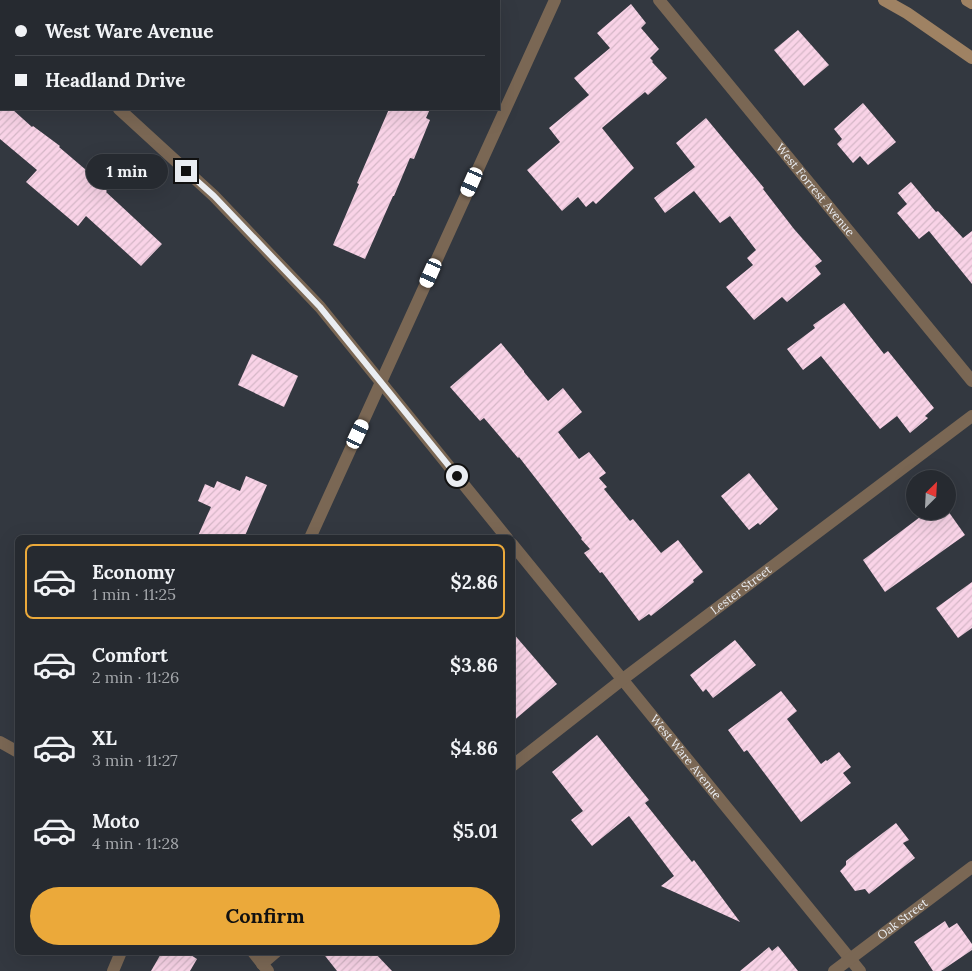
<!DOCTYPE html>
<html lang="en">
<head>
<meta charset="utf-8">
<style>
	:root { --surface:#262a30; --page:#2e3238; --text:#f1f3f6; --muted:#a4a7ab; --line:#42464c; --accent:#eba93a }
	body { margin:0; font-family:Lora,serif; background:var(--page); color:var(--text); height:100vh; display:flex; flex-direction:column; font-size:19px; white-space:nowrap }
	* { box-sizing:border-box; margin:0 }
	p { font-size:16px; color:var(--muted) }
	.icon { flex:none; width:28px; height:28px; fill:none; stroke:currentColor; stroke-width:2; stroke-linecap:round; stroke-linejoin:round }
	.map { position:relative; flex:1; overflow:hidden }
	.drawer { position:absolute; left:15px; top:535px; width:500px; height:420px; display:flex; flex-direction:column; background:var(--surface); border-radius:8px; box-shadow:0 5px 20px #0002,0 0 0 1px var(--line) }
	.drawer>* { flex:none }
	.top-card { position:absolute; left:0px; top:0px; width:500px; height:110px; box-shadow:0 5px 20px #0002,0 0 0 1px var(--line); display:grid; align-content:center; height:110px; padding:0 15px; background:var(--surface) }
	.needle { width:32px; rotate:24deg }
	.fabs { position:absolute; left:906px; top:470px; display:grid; gap:10px }
	.fabs a { display:grid; place-items:center; width:50px; height:50px; border-radius:50%; background:var(--surface); box-shadow:0 5px 20px #0002,0 0 0 1px var(--line); font-size:25px }
	.end { position:absolute; width:22px; height:22px; margin:-11px; border:6px solid #eaedf2; background:#111; box-shadow:0 0 0 2px #111 }
	.from { border-radius:50% }
	.bubble { position:absolute; height:35px; border-radius:18px; background:var(--surface); box-shadow:0 5px 20px #0002,0 0 0 1px var(--line); font-size:16px; font-weight:700; line-height:35px; text-align:center }
	.car { position:absolute; width:15px; height:30px; margin:-15px -8px; border-radius:6px; box-shadow:0 0 4px 1px #0007; background:linear-gradient(#fff 24%,#345 0 40%,#fff 0 76%,#345 0 86%,#fff 0) }
	.top-card b { display:flex; align-items:center; gap:18px; height:48px; font-size:19px }
	.top-card b+b { border-top:1px solid var(--line) }
	.top-card i { width:12px; height:12px; background:var(--text) }
	ul { padding:9px 0 0; list-style:none }
	li { display:flex; align-items:center; gap:15px; height:75px; margin:0 10px 8px; padding:0 5px; border:2px solid transparent; border-radius:8px }
	li div { flex:1 }
	li b { display:block; font-size:19px }
	li em { font-style:normal; font-weight:700 }
	li.on { border-color:var(--accent) }
	li>.icon { width:45px; height:45px; stroke-width:1.5 }
	.primary-button { display:flex; gap:10px; margin-top:auto; padding:10px 15px }
	.primary-button a { flex:1; height:58px; border-radius:30px; background:var(--accent); color:#111; font-size:20px; font-weight:700; line-height:58px; text-align:center }
	.map>svg:first-child { display:block }
	.building { fill:url(#building-hatch) }
	.lines { fill:none; stroke-linecap:round; stroke-linejoin:round }
	.minor { stroke:#7a6754; stroke-width:12 }
	.tertiary { stroke:#7a6754; stroke-width:12 }
	.secondary { stroke:#9f8263; stroke-width:12 }
	.route { stroke:#eaedf2; stroke-width:6 }
	.labels { text-anchor:middle; stroke-width:5; stroke-linejoin:round; paint-order:stroke }
	.street-label { font-size:12px; fill:#eaedf2; stroke:#1d1f23 }
</style>
</head>
<body>
<div class="map">
<svg width="972" height="971" viewBox="0 0 972 971">
	<defs>
		<pattern id="building-hatch" width="6" height="6" patternUnits="userSpaceOnUse" patternTransform="scale(1.25)"><rect width="6" height="6" fill="#f9d3e7"/><path d="M-1 1l2-2M0 6l6-6M5 7l2-2" fill="none" stroke="#d5b7c7"/></pattern>
	</defs>
	<rect width="100%" height="100%" fill="#333840"/>
	<g class="building">
		<path d="M631,4L646,23L641,28L659,49L650,58L653,61L652,62L667,78L648,95L645,92L602,128L634,168L596,204L593,201L586,207L578,197L562,211L527,170L560,142L549,128L589,95L574,78L610,48L597,33Z"/>
		<path d="M798,30L829,65L804,86L774,50Z"/>
		<path d="M863,103L896,142L868,165L860,156L853,163L837,144L842,139L834,129Z"/>
		<path d="M0,109H12L32,127L33,126L60,146L59,147L99,181L98,183L107,191L106,192L162,244L141,266L86,216L78,226L26,182L37,170L0,139Z"/>
		<path d="M389,109H430L426,118L430,120L414,159L410,158L394,196H393L365,259L333,245L359,184L357,183Z"/>
		<path d="M706,118L764,188L763,189L794,229L822,261L815,266L821,274L787,302L782,297L754,320L726,287L753,265L747,258L756,250L730,216L720,223L694,191L665,213L654,198L695,167L676,143Z"/>
		<path d="M911,182L936,212L938,211L963,238L972,231V284L929,231L919,239L897,213L907,204L898,193Z"/>
		<path d="M844,303L884,354L888,351L934,408L925,416L928,418L910,433L897,416L880,429L821,356L803,370L787,349L815,328L813,325Z"/>
		<path d="M501,343L524,371V372L548,401L563,388L582,412L558,432L579,459L589,452L606,473L599,478L607,487L604,489L630,521L633,519L661,553L678,540L703,572L693,580L694,582L651,616L649,614L639,621L602,572L600,573L584,553L590,549L581,539L582,538L519,457L518,458L484,418L480,421L450,387Z"/>
		<path d="M252,354L298,376L284,407L238,385Z"/>
		<path d="M749,473L778,509L760,525L758,523L749,530L721,496Z"/>
		<path d="M246,476L267,485L244,538H197L211,507L198,501L205,484L214,488L217,481L240,491Z"/>
		<path d="M928,511H948L965,535L885,592L863,560Z"/>
		<path d="M972,582V628L958,638L936,608Z"/>
		<path d="M512,632L557,684L512,722Z"/>
		<path d="M735,640L756,665L713,698L706,689L703,692L690,675Z"/>
		<path d="M781,691L797,711L787,719L821,764L826,760L827,761L839,752L851,767L843,773L851,783L801,822L747,750L744,752L728,730Z"/>
		<path d="M597,735L649,800L645,803L692,862L694,860L740,922L661,886L674,876L629,816L592,846L571,820L583,811L552,772Z"/>
		<path d="M896,823L909,840L903,843L915,858L869,894L865,889L855,891L840,871L846,865V861Z"/>
		<path d="M945,921L949,928L957,923L972,944V950L941,971H933L914,942Z"/>
		<path d="M778,946L798,971H740L769,947L772,951Z"/>
		<path d="M162,952H186L197,959L190,971H151Z"/>
		<path d="M322,952H374L392,971H337Z"/>
	</g>
	<g class="lines">
		<g class="minor">
			<path d="M1,0L2,1"/>
			<path id="s1" d="M659,0L972,381"/>
			<path d="M119,109L214,196L320,307L507,538"/>
			<path id="s2" d="M512,544L860,971"/>
			<path d="M0,742L18,752"/>
			<path id="s3" d="M512,766L623,679L972,416"/>
			<path d="M253,952L268,971"/>
			<path d="M262,964L276,952"/>
			<path id="s4" d="M834,971L972,867"/>
		</g>
		<g class="tertiary">
			<path d="M310,538L555,0"/>
			<path d="M113,971L121,952"/>
		</g>
		<g class="secondary">
			<path d="M884,0L907,13L972,58"/>
			<path d="M967,0L972,3"/>
		</g>
	</g>
	<g class="lines">
		<path class="route" d="M186,171L214,196L320,307L457,476"/>
	</g>
	<g class="labels">
		<g class="street-label">
			<text dy="4" stroke="none"><textPath href="#s1" startOffset="246">West Forrest Avenue</textPath></text>
			<text dy="4" stroke="none"><textPath href="#s3" startOffset="289">Lester Street</textPath></text>
			<text dy="4" stroke="none"><textPath href="#s2" startOffset="275">West Ware Avenue</textPath></text>
			<text dy="4" stroke="none"><textPath href="#s4" startOffset="86">Oak Street</textPath></text>
		</g>
	</g>
</svg>
<div class="fabs">
<a><svg class="needle" viewBox="-14 -14 28 28"><path d="M0-13l5 13h-10z" fill="#e53935"/><path d="M0 13l5-13h-10z" fill="#a4a7ab"/></svg></a>
</div>
<i class="end from" style="left:457px;top:476px"></i>
<i class="end" style="left:186px;top:171px"></i>
<div class="bubble" style="left:86px;top:154px;width:82px">1 min</div>
<i class="car" style="left:472px;top:182px;rotate:204deg"></i>
<i class="car" style="left:431px;top:273px;rotate:204deg"></i>
<i class="car" style="left:358px;top:434px;rotate:25deg"></i>
<div class="top-card">
<b><i class="from"></i>West Ware Avenue</b>
<b><i></i>Headland Drive</b>
</div>
<section class="drawer">
<ul>
<li class="on"><svg class="icon" aria-label="car" viewBox="0 0 24 24"><path d="M5 17H2v-5l4-1 3-4h7l3 4 3 1v5h-3M9 17h6M6 11h13"/><circle cx="7" cy="17" r="2"/><circle cx="17" cy="17" r="2"/></svg><div><b>Economy</b><p>1 min · 11:25</p></div><em>$2.86</em></li>
<li><svg class="icon" aria-label="car" viewBox="0 0 24 24"><path d="M5 17H2v-5l4-1 3-4h7l3 4 3 1v5h-3M9 17h6M6 11h13"/><circle cx="7" cy="17" r="2"/><circle cx="17" cy="17" r="2"/></svg><div><b>Comfort</b><p>2 min · 11:26</p></div><em>$3.86</em></li>
<li><svg class="icon" aria-label="car" viewBox="0 0 24 24"><path d="M5 17H2v-5l4-1 3-4h7l3 4 3 1v5h-3M9 17h6M6 11h13"/><circle cx="7" cy="17" r="2"/><circle cx="17" cy="17" r="2"/></svg><div><b>XL</b><p>3 min · 11:27</p></div><em>$4.86</em></li>
<li><svg class="icon" aria-label="car" viewBox="0 0 24 24"><path d="M5 17H2v-5l4-1 3-4h7l3 4 3 1v5h-3M9 17h6M6 11h13"/><circle cx="7" cy="17" r="2"/><circle cx="17" cy="17" r="2"/></svg><div><b>Moto</b><p>4 min · 11:28</p></div><em>$5.01</em></li>
</ul>
<div class="primary-button"><a>Confirm</a></div>
</section>
</div>
</body>
</html>
